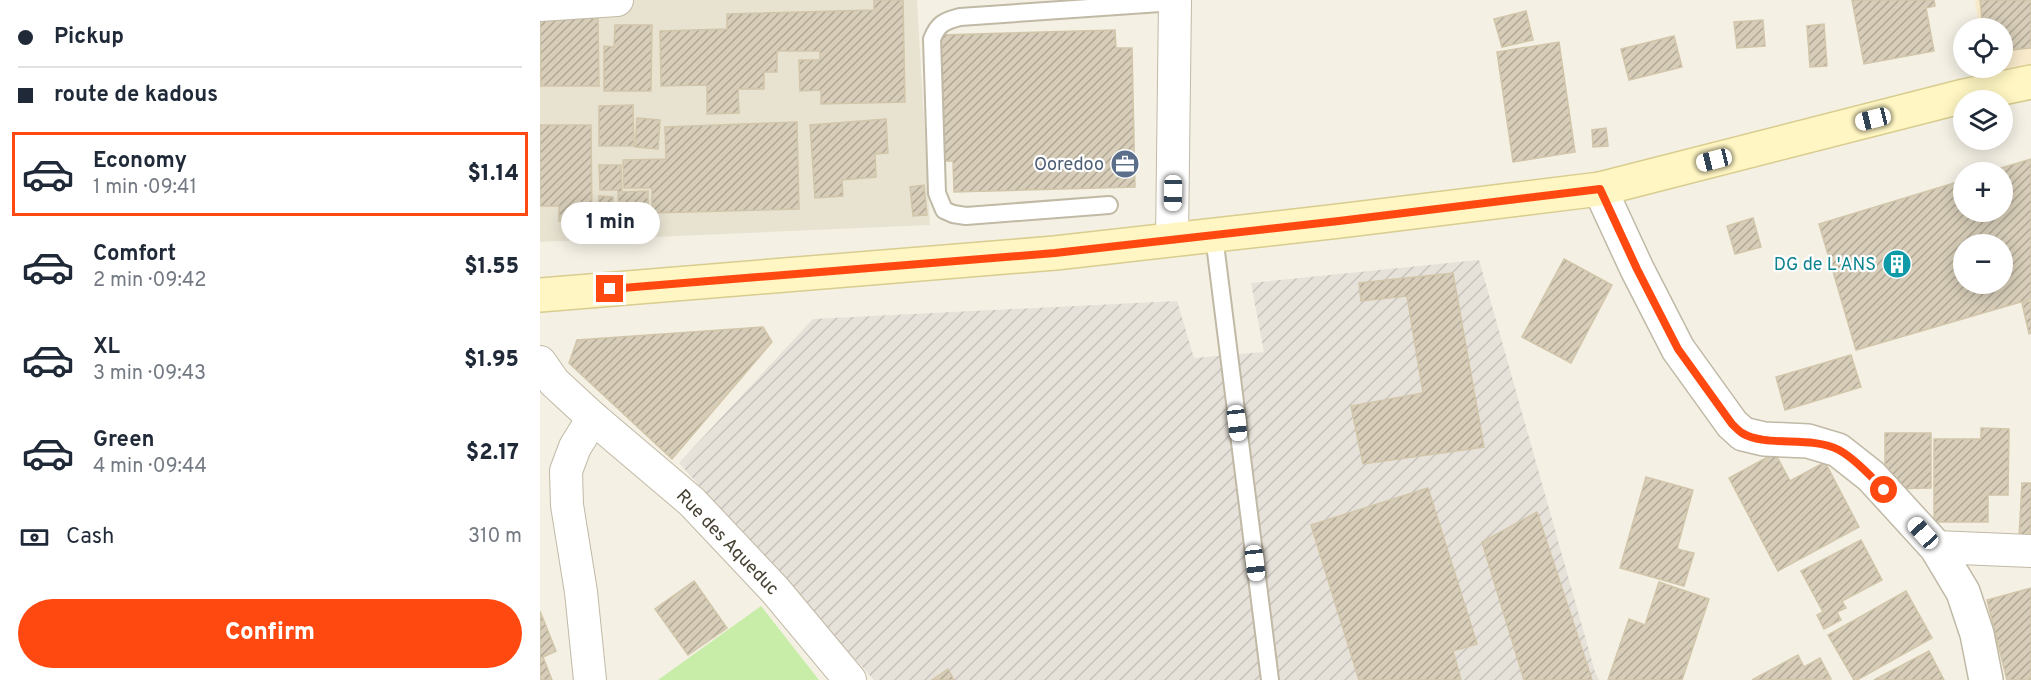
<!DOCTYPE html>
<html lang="en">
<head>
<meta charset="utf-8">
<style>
	:root { --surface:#fff; --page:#f2f2f3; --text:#1f2937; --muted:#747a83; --line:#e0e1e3; --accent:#ff4910 }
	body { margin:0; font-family:Overpass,sans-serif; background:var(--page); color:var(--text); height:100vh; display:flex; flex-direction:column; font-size:22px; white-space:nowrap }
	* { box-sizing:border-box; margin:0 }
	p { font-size:20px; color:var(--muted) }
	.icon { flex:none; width:33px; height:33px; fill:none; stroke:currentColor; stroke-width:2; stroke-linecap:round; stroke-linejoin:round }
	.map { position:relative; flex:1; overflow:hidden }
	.side { display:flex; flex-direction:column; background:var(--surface); width:540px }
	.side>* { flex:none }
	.top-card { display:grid; align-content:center; height:132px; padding:0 18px; background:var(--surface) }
	.fabs { position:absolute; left:1413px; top:18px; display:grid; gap:12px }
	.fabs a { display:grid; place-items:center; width:60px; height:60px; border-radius:50%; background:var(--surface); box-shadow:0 3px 15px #0003; font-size:30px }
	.end { position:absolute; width:27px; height:27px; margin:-14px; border:8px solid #ff4910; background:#fff; box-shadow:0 0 0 3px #fff }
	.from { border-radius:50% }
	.bubble { position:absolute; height:42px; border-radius:21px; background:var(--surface); box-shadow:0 3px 15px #0003; font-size:20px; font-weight:800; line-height:42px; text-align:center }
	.car { position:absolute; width:18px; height:36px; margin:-18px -9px; border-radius:8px; box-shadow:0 0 4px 2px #0007; background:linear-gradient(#fff 24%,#345 0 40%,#fff 0 76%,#345 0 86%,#fff 0) }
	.top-card b { display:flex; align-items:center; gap:21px; height:57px; font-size:22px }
	.top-card b+b { border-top:2px solid var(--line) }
	.top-card i { width:15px; height:15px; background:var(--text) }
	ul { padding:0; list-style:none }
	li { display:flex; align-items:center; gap:18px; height:84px; margin:0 12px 9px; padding:0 6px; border:3px solid transparent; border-radius:0px }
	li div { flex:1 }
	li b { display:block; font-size:22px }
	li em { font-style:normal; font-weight:800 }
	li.selected { border-color:var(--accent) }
	li>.icon { width:54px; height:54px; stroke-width:1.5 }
	.pay { display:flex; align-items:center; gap:15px; height:66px; padding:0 18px; font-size:22px }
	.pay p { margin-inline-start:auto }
	.cta { display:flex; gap:12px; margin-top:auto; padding:12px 18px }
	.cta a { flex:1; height:69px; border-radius:36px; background:var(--accent); color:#fff; font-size:24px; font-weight:800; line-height:69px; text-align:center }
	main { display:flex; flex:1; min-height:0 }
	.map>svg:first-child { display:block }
	.residential { fill:#e8e3d1 }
	.commercial { fill:#f9eacc }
	.industrial { fill:url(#industrial-furrows) }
	.green { fill:#c7eda8 }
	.building { fill:url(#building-hatch); stroke:#d2c6aa; stroke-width:1.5; fill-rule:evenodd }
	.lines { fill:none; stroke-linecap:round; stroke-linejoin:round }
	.service-casing { stroke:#c0b9a5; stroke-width:20 }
	.minor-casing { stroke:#c0b9a5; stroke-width:34 }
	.tertiary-casing { stroke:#c0b9a5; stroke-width:36 }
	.secondary-casing { stroke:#d8cc8e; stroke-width:36 }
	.service { stroke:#fff; stroke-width:16 }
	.minor { stroke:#fff; stroke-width:32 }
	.tertiary { stroke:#fff; stroke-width:33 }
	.secondary { stroke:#fff6c3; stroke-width:33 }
	.route { stroke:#ff4910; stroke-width:8 }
	.labels { text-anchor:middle; stroke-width:4.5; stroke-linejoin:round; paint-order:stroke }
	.service-label { font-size:18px; fill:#4e5e75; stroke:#fff; text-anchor:end }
	.culture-label { font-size:18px; fill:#0d838f; stroke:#fff; text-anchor:end }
	.street-label { font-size:18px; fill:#474133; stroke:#fff }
</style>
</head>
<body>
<main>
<section class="side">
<div class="top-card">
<b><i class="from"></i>Pickup</b>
<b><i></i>route de kadous</b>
</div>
<ul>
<li class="selected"><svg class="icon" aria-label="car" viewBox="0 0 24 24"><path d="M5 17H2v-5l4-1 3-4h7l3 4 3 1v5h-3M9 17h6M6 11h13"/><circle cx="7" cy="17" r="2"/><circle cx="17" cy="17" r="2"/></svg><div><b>Economy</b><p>1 min · 09:41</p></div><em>$1.14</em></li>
<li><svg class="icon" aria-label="car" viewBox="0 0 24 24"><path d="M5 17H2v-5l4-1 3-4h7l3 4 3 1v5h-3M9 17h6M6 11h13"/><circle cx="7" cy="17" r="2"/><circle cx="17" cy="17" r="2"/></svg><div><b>Comfort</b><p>2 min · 09:42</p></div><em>$1.55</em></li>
<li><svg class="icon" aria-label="car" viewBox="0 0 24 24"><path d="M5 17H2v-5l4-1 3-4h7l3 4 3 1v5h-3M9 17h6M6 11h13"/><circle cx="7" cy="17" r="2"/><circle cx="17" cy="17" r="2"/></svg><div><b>XL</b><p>3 min · 09:43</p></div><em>$1.95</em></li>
<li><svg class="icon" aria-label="car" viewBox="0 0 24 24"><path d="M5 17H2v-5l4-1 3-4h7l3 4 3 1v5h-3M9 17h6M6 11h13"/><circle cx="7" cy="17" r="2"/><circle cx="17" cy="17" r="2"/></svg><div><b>Green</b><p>4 min · 09:44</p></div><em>$2.17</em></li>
</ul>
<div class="pay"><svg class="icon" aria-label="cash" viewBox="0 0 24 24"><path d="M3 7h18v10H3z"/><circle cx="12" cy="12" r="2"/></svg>Cash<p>310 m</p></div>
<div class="cta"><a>Confirm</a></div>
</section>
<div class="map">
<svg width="1491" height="680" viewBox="0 0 1491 680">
	<defs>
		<pattern id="industrial-furrows" width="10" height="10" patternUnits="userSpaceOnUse" patternTransform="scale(1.5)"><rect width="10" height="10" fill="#e6e1d9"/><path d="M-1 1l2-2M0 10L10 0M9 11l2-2" fill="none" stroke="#c7c2bb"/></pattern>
		<pattern id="building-hatch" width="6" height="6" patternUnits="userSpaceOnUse" patternTransform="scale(1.5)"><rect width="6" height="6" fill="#d7cdb8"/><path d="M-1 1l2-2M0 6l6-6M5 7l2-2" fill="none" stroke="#b0a896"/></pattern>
	</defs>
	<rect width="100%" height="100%" fill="#f4f0e4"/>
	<path class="residential" d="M0,0H377L390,225L0,242Z"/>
	<path class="commercial" d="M1435,0H1491V66L1455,71L1452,68H1462V28H1439Z"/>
	<path class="industrial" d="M939,260L1055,672L1059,680H334L139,463L273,319L637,301L654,358L724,352L711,283Z"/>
	<path class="green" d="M221,606L279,680H118Z"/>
	<g class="building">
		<path d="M334,0H363L365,102L281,104V90L260,91L259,60H280V51H237V72H224V89H198L199,113L167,114V85L121,86L120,31L187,29V14L334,10Z"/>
		<path d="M1312,0H1394L1395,6L1386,8L1394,51L1324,64Z"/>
		<path d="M1440,0H1491V48L1462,51V28H1443Z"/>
		<path d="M986,11L993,40L962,47L954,19Z"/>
		<path d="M58,18L59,86H1L0,19Z"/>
		<path d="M1223,20L1225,46L1197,48L1194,22Z"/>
		<path d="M1284,24L1287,66L1270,67L1267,26Z"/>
		<path d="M75,25H112L111,91H64V46L74,47Z"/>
		<path d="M575,30L576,48H592L595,187L414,192L413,161H404L401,35Z"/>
		<path d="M1134,36L1142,67L1089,80L1081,49Z"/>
		<path d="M1019,42L1035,152L973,162L957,52Z"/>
		<path d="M93,105L94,146H59V106Z"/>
		<path d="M97,118L120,120L118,149L95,147Z"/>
		<path d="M346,119L348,153L335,154L336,177L302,180L303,196L275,198L270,125Z"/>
		<path d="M257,122L259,209L112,213V188H84L83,160L126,159L125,127Z"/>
		<path d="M0,125H51L52,221H19V206H0Z"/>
		<path d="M1066,128L1068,146L1053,147L1052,130Z"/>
		<path d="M1491,159V299L1316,350L1279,224L1424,180V212H1462V172H1448ZM1424,244H1462V284H1424Z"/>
		<path d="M59,165H81L82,192L108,191V219H79L78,190H60Z"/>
		<path d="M384,185L387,215L373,216L370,187Z"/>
		<path d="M59,196L73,197L72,223L57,221Z"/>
		<path d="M1213,218L1221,247L1195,254L1187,226Z"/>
		<path d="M1024,259L1072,285L1031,363L982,337Z"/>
		<path d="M913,273L944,447L823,464L811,406L883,393L867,296L821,301L819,283Z"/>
		<path d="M1491,301V333L1489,334L1482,303Z"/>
		<path d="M223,327L232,342L132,459L29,363L37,340Z"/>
		<path d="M1311,355L1321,387L1245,410L1236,377Z"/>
		<path d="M1441,428L1469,429L1468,495H1448V522H1394V439H1441Z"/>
		<path d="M1345,433H1391V488L1345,489Z"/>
		<path d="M1235,453L1250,481L1285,462L1319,527L1238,571L1189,478Z"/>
		<path d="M1106,477L1153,490L1137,549L1154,553L1144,586L1080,568Z"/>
		<path d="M1482,483H1491V538H1479Z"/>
		<path d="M888,488L937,644L913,651L921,680H819L771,525Z"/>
		<path d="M997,512L1052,680H984L942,542Z"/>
		<path d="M1321,540L1342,580L1302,601L1306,608L1297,612L1301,620L1284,629L1277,615L1283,612L1261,571Z"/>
		<path d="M154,581L187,628L148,655L115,609Z"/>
		<path d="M1119,582L1169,599L1142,680H1068L1089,619L1105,625Z"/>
		<path d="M1491,588V680H1467L1447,600Z"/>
		<path d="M1366,591L1392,638L1317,680H1314L1288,635Z"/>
		<path d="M0,611L16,651L3,657L12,680H0Z"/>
		<path d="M1389,651L1404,680H1334Z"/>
		<path d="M1258,655L1264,667L1280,658L1291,679L1212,680Z"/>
		<path d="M408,669L414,680H392Z"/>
	</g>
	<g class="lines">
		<g class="service-casing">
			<g id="service">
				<path d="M569,205L426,216L413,214L404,210L397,193L392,39C398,24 404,21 420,17L635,2"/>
				<path d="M674,236L730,680"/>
			</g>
		</g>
		<g class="minor-casing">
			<g id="minor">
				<path d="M0,5L77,0"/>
				<path d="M632,240L635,0"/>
				<path d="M0,362L14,382L53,418L152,502L235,590L310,680"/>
				<path d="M1396,547L1491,551"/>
				<path d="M50,680L41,592L27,505L26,471L35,447L53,418"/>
			</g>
		</g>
		<g class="tertiary-casing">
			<path id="tertiary" d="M1060,189L1097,269L1138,349L1192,424L1203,434L1224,439L1268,441L1298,450L1331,476L1396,547L1423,592L1437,634L1446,680"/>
		</g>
		<g class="secondary-casing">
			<path id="secondary" d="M0,295L515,253L799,221L1060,189L1424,96L1491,82"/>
		</g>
		<use href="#service" class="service"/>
		<use href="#minor" class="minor"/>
		<use href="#tertiary" class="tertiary"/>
		<use href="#secondary" class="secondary"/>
	</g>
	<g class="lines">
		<path class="route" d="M70,289L515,253L799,221L1060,189L1097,269L1138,349L1192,424C1195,427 1199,431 1202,433C1227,448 1270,435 1299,450C1314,458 1332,477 1344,490"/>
	</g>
	<defs>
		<g id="office-disc" transform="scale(1.5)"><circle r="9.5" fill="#5c6f8a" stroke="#fff"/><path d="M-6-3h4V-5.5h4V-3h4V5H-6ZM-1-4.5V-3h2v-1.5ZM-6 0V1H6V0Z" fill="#fff"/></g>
		<g id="building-disc" transform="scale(1.5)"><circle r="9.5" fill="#0f9aa8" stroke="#fff"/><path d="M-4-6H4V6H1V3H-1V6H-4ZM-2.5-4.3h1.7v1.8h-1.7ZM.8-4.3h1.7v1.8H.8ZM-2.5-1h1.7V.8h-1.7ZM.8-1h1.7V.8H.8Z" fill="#fff"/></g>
	</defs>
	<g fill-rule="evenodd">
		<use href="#office-disc" x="585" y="164"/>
		<use href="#building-disc" x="1357" y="264"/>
	</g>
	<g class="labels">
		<g class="service-label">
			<text x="564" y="170">Ooredoo</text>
		</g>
		<g class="culture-label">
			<text x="1336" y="270">DG de L'ANS</text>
		</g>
		<g class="street-label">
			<text transform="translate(188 542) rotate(46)" y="6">Rue des Aqueduc</text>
		</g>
	</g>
</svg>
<div class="fabs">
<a><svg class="icon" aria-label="locate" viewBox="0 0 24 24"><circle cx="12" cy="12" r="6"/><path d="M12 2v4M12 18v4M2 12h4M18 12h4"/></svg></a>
<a><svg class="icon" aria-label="layers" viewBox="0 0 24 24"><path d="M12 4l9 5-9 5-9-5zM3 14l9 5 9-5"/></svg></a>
<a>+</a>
<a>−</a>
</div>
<i class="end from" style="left:1344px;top:490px"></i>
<i class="end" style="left:70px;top:289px"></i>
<div class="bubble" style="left:21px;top:202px;width:99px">1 min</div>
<i class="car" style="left:1333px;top:119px;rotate:256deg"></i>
<i class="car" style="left:1174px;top:160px;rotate:256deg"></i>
<i class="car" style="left:633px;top:193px;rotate:181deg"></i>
<i class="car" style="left:697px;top:423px;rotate:173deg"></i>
<i class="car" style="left:1383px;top:533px;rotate:318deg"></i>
<i class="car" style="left:715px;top:563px;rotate:173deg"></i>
</div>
</main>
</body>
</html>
